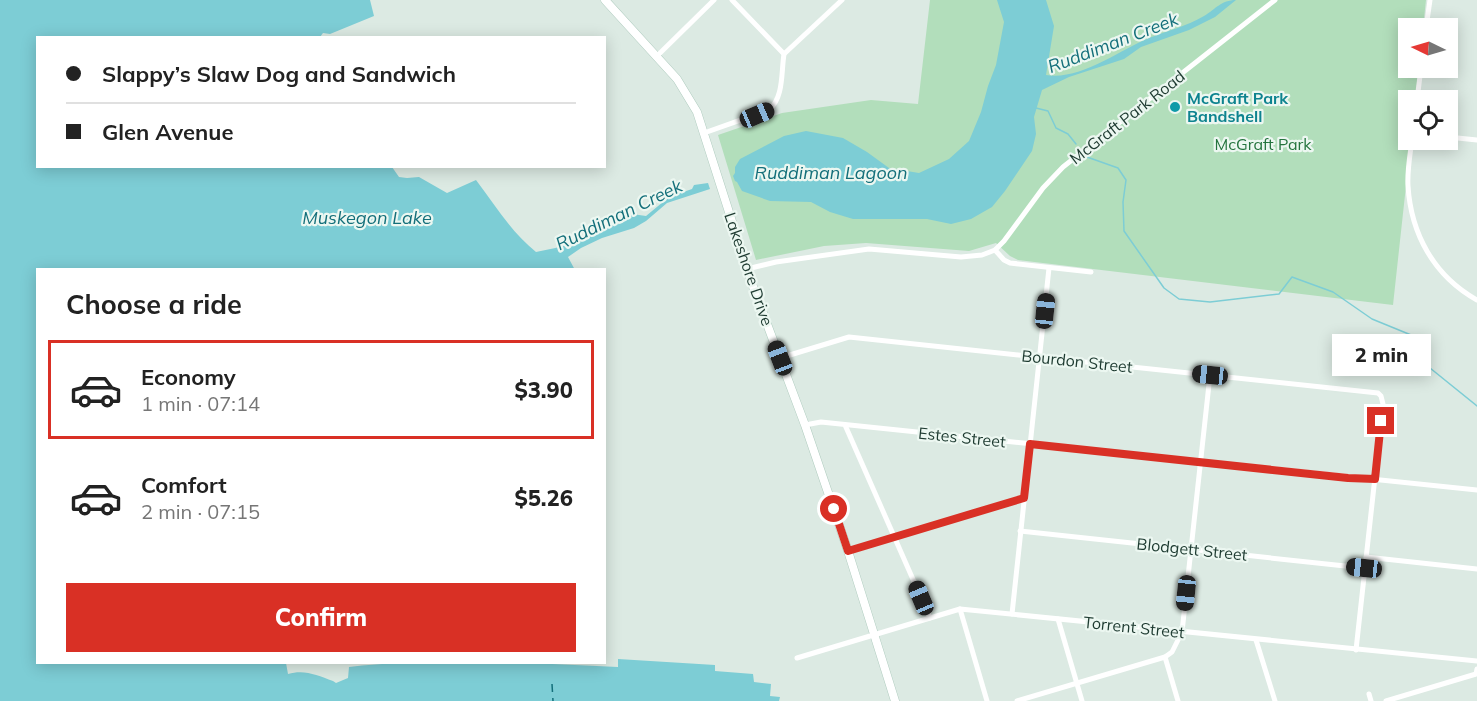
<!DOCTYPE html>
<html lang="en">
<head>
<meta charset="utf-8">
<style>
	:root { --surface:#fff; --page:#f6f6f6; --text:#222; --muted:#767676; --line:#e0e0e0; --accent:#d93025 }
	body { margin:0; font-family:Mulish,sans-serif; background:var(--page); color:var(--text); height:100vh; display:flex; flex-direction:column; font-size:22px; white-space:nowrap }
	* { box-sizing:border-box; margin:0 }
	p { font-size:20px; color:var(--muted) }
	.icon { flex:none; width:33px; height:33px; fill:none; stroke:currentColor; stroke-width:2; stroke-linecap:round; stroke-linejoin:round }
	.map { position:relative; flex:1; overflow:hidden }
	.details { position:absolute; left:36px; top:268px; width:570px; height:396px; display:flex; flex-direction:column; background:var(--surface); border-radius:0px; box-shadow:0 3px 15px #0003 }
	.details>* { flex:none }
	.hud { position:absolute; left:36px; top:36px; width:570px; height:132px; border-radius:0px; box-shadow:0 3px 15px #0003; display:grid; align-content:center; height:132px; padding:0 30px; background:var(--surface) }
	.needle { width:39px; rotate:275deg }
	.buttons { position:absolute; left:1398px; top:18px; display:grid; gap:12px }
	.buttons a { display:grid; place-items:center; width:60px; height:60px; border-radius:0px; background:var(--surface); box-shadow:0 3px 15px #0003; font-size:30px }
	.end { position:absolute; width:27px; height:27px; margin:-14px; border:8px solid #d93025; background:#fff; box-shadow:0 0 0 3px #fff }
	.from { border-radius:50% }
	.bubble { position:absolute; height:42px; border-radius:0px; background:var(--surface); box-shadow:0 3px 15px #0003; font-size:20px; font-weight:800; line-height:42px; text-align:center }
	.car { position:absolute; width:18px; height:36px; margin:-18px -9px; border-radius:8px; box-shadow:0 0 4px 2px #0007; background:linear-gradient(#222 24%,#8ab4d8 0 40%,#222 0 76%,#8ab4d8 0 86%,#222 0) }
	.hud b { display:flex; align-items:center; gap:21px; height:57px; font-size:22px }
	.hud b+b { border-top:2px solid var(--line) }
	.hud i { width:15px; height:15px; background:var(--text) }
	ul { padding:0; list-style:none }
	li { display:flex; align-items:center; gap:18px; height:99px; margin:0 12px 9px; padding:0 18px; border:3px solid transparent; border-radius:0px }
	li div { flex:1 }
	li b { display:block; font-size:22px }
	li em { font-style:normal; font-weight:800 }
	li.current { border-color:var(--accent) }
	li>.icon { width:54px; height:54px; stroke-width:1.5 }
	h2 { padding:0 30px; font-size:27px; line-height:72px }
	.button { display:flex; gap:12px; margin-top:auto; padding:12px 30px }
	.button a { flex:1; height:69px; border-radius:0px; background:var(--accent); color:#fff; font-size:24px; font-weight:800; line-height:69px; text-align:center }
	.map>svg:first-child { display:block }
	.green { fill:#b2debb }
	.water { fill:#7dcdd5 }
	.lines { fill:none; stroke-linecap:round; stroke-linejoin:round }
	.stream { stroke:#7dcdd5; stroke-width:1.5 }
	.ferry { stroke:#136f7a; stroke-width:1.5; stroke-dasharray:8 6; stroke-linecap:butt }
	.secondary-casing { stroke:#aecbbe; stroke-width:9 }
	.minor { stroke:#fff; stroke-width:5 }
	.secondary { stroke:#fff; stroke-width:8 }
	.route { stroke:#d93025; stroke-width:8 }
	.culture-dot { fill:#0f9aa8; stroke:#ecf7f1; stroke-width:2 }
	.labels { text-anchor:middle; stroke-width:4.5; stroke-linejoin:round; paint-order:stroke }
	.culture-label { font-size:16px; font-weight:bold; fill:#0d838f; stroke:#ecf7f1; text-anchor:start }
	.street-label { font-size:16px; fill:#1d3a30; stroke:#ecf7f1 }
	.park-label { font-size:16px; fill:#24743e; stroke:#ecf7f1 }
	.water-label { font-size:18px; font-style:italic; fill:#136f7a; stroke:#ecf7f1 }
</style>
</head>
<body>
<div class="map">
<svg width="1477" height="701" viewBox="0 0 1477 701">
	<rect width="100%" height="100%" fill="#dceae3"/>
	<path class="green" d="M930,0H1426L1423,28H1408V68H1419L1415,100H1408V140H1411L1393,305L1018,260L1010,256L996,243L969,251L866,243L824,246L756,260L718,135L782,113L871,100L918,104Z"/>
	<g class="water">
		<path d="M0,0H370L374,16L330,34L323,33L320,37L38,38V166L392,167L399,177L407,178L419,177L447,193L476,180C495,205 511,232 536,252C562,247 588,241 608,224C620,226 624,223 632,214L646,216L669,197L692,189L694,185L708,183L710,189L667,203L646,221L634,228L602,238L581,248L568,257L575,270H38V663H286L288,674C304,669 317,675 333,681L336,683L348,678L349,667C435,657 531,663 618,667V659L715,665V671L753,674L754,682L771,684L770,696L780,697L779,701H0Z"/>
		<path d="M997,0H1046L1054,26L1046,75C1079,81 1120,50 1149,38C1167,31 1187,26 1204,16C1216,9 1221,0 1236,0L1215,17L1189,30L1141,47L1124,59L1069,77L1042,90L1034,117L1036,134L1032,151L1005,191L992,207L971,219L951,224L927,219H853L830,212L811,202L770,201L742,191L737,182L735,181L733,176L735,173V167L740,159L784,136L806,131L843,138L867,152L889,168L919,173L949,159L969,141L981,112L988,86L996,65L1004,22Z"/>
	</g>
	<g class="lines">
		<g class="stream">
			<path d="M1036,108L1048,111L1056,128L1068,134L1076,144"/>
			<path d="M1087,157L1118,168L1126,180L1123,202L1124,231L1164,288L1179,299L1210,302L1279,294L1292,277L1333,292L1372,319L1416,337L1430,368L1477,406"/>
		</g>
		<path class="ferry" d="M552,684L553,701"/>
		<g class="secondary-casing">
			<path id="secondary" d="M605,0L677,79L697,112L752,284L805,425L848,551L895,701"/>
		</g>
		<g class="minor">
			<path d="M1426,28L1430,0"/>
			<path d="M784,54L842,0"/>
			<path d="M657,56L714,0"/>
			<path d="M1417,100L1421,68"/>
			<path d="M704,133L769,110C784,97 781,73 784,54L732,0"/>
			<path d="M1448,137L1477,140"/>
			<path d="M1412,140C1410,155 1407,171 1408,186C1411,234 1434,276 1477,300"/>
			<path d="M995,250L1004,260L1010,263L1091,272"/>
			<path d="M747,269L776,262L869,249L961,257L982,255L995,250L1004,241L1043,188L1063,167L1275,0"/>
			<path d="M780,358L849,337L1378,393L1381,396L1383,404L1356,650"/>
			<path d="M805,425L821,422L1477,490"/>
			<path d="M845,425L930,618"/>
			<path d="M1020,531L1364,568"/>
			<path d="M848,551L1024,498"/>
			<path d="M1366,557L1477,569"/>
			<path d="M960,609L987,701"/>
			<path d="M1012,614L1049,268"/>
			<path d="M1058,619L1082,701"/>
			<path d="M1256,640L1275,701"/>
			<path d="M797,658L960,609L1477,661"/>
			<path d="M1369,694L1371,701"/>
			<path d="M1017,701L1165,657"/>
			<path d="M1178,701L1165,657L1172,652L1182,632L1210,375"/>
			<path d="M1386,701L1476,674L1477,669"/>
		</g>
		<use href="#secondary" class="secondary"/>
	</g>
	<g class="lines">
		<path class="route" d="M834,509L848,551L1024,498L1030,444L1348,478L1375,479L1381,421"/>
	</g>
	<circle class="culture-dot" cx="1175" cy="107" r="6"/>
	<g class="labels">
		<g class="culture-label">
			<text x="1187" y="104">McGraft Park<tspan x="1187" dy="18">Bandshell</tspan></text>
		</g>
		<g class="street-label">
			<text transform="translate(1127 117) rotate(-38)" y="6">McGraft Park Road</text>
			<text transform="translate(749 269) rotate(71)" y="6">Lakeshore Drive</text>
			<text transform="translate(1077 361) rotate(6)" y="6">Bourdon Street</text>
			<text transform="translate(962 437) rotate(6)" y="6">Estes Street</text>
			<text transform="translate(1192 549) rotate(6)" y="6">Blodgett Street</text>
			<text transform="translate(1134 627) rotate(6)" y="6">Torrent Street</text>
		</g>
		<g class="park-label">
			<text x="1263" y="150">McGraft Park</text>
		</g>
		<g class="water-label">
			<text transform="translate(1113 43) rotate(-21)" y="6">Ruddiman Creek</text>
			<text x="831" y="179">Ruddiman Lagoon</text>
			<text transform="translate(619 215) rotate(-26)" y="6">Ruddiman Creek</text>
			<text x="367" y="224">Muskegon Lake</text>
		</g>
	</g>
</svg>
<div class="buttons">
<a><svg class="needle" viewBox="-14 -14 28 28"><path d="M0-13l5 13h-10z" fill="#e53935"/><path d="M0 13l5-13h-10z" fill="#767676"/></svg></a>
<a><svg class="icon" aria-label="locate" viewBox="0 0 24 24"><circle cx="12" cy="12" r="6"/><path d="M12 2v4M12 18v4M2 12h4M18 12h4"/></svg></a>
</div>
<i class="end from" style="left:834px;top:509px"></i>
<i class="end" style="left:1381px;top:421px"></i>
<div class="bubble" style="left:1332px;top:334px;width:99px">2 min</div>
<i class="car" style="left:757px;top:115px;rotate:67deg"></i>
<i class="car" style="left:1045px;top:311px;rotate:6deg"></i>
<i class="car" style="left:780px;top:358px;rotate:339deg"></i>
<i class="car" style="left:1210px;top:375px;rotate:276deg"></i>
<i class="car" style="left:1364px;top:568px;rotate:276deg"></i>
<i class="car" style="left:1186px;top:593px;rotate:186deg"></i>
<i class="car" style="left:921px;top:598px;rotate:337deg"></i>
<div class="hud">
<b><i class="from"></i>Slappy’s Slaw Dog and Sandwich</b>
<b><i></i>Glen Avenue</b>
</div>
<section class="details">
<h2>Choose a ride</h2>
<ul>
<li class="current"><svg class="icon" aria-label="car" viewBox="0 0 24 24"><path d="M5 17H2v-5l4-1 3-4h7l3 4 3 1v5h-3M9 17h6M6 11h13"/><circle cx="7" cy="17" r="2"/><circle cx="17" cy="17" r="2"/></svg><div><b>Economy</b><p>1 min · 07:14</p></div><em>$3.90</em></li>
<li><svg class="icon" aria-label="car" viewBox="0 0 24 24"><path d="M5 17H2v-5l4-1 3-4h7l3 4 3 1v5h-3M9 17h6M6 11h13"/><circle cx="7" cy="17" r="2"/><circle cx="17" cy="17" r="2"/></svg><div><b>Comfort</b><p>2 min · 07:15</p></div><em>$5.26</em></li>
</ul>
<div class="button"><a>Confirm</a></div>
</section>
</div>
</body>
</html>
